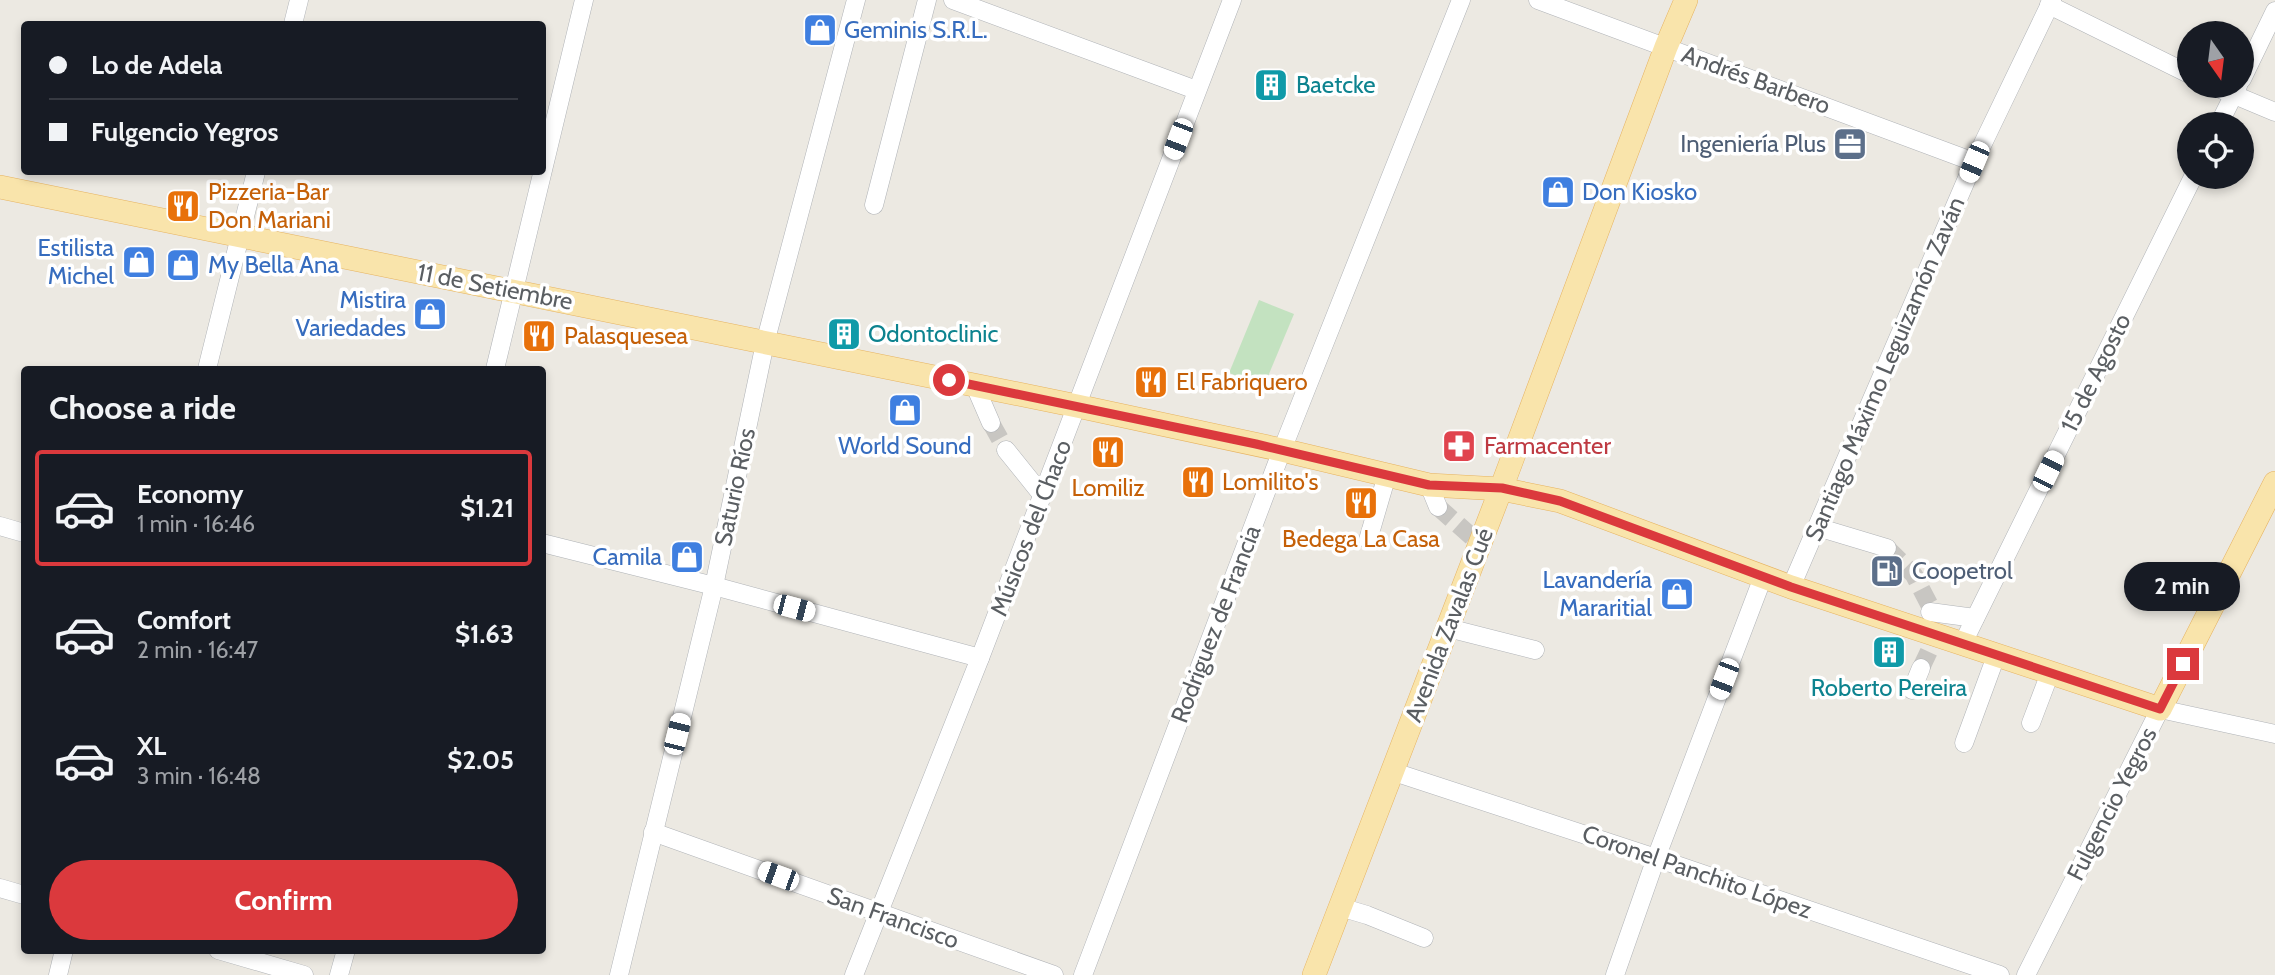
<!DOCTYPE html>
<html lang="en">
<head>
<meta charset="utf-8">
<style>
	:root { --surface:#171b24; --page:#20242c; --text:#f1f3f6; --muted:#9ea1a6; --line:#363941; --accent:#db393d }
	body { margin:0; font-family:Cabin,sans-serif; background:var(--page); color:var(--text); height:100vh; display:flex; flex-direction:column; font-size:26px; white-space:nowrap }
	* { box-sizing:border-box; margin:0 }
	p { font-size:23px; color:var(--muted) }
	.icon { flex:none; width:38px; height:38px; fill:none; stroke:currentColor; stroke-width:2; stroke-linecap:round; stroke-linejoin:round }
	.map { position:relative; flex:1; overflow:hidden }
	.panel { position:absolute; left:21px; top:366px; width:525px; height:588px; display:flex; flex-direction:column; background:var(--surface); border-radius:7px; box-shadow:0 4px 10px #0003 }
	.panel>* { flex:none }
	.hud { position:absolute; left:21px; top:21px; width:525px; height:154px; border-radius:7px; box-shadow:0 4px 10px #0003; display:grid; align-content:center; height:154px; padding:0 28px; background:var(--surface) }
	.needle { width:46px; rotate:166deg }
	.tools { position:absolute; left:2177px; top:21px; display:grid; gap:14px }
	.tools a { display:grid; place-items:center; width:77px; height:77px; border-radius:50%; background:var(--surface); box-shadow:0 4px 10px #0003; font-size:35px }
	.end { position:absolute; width:32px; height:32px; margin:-16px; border:9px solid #db393d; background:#fff; box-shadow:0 0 0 4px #fff }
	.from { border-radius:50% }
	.bubble { position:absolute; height:49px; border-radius:24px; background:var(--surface); box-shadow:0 4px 10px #0003; font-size:23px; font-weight:700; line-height:49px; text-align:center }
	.car { position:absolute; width:21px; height:42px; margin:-21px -10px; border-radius:9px; box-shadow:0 0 5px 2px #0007; background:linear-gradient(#fff 24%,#345 0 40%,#fff 0 76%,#345 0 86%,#fff 0) }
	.hud b { display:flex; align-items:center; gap:24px; height:66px; font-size:26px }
	.hud b+b { border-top:2px solid var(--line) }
	.hud i { width:18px; height:18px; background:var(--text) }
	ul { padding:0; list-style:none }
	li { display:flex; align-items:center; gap:21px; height:116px; margin:0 14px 10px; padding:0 14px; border:4px solid transparent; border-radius:7px }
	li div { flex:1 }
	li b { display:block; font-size:26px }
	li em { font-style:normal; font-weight:700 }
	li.on { border-color:var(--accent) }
	li>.icon { width:63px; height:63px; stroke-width:1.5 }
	h2 { padding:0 28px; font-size:32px; line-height:84px }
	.primary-button { display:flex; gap:14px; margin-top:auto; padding:14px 28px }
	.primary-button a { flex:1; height:80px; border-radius:42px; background:var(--accent); color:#fff; font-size:28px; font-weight:700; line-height:80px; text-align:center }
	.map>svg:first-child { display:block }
	.commercial { fill:#fbefd8 }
	.green { fill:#c3e2c0 }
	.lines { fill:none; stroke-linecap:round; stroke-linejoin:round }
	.minor-tunnel { stroke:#c8c6c2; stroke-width:18; stroke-dasharray:18 9; stroke-linecap:butt }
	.minor-casing { stroke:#b0b3b7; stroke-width:19 }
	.major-casing { stroke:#e6b361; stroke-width:24 }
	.minor { stroke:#fff; stroke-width:18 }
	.major { stroke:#f9e4ab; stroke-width:23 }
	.route { stroke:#db393d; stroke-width:9 }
	.labels { text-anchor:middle; stroke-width:7; stroke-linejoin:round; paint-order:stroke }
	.shop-label { font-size:24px; fill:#366cbe; stroke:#fff; text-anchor:end }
	.street-label { font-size:24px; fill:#5a5e62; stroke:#fff }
	.culture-label { font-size:24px; fill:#0d838f; stroke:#fff; text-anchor:start }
	.service-label { font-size:24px; fill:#4e5e75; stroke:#fff; text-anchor:end }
	.food-label { font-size:24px; fill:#c56008; stroke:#fff; text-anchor:start }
	.health-label { font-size:24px; fill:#be3a42; stroke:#fff; text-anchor:start }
</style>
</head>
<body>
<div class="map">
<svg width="2275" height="975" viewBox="0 0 2275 975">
	<rect width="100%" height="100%" fill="#ece9e2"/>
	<path class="commercial" d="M1550,179L1573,188L1566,206L1543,197Z"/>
	<path class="green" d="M1259,300L1294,314L1264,386L1229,373Z"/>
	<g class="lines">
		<g class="minor-tunnel">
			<path d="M991,423L1006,450"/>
			<path d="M1438,507L1472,537"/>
			<path d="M1887,548L1914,575L1929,604"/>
			<path d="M1921,668L1930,649"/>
		</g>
		<g class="minor-casing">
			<g id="minor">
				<path d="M953,0L1196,90"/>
				<path d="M1538,0L1974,162"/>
				<path d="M2049,5L2189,74"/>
				<path d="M293,24L299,0"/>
				<path d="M2242,79L2275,11"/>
				<path d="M2213,86L2275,112"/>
				<path d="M2219,124L2238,86"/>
				<path d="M874,205L927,0"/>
				<path d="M207,369L256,172"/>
				<path d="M495,369L584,0"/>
				<path d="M975,386L991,423"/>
				<path d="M1006,450L1043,496"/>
				<path d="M1429,485L1438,507"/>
				<path d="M0,526L24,533"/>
				<path d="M1817,527L1887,548"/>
				<path d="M1368,540L1387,475"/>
				<path d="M542,543L714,586L980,658"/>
				<path d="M1791,587L1974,162L2052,0"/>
				<path d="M1930,612L1975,618"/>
				<path d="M1448,628L1535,650"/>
				<path d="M1962,645L2193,177"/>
				<path d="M1912,690L1921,668"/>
				<path d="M2031,723L2050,673"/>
				<path d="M1964,743L1996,656"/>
				<path d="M1394,772L1656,858L2000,975"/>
				<path d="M653,832L1054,975"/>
				<path d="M0,888L24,895"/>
				<path d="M1340,907L1367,915L1424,938"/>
				<path d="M218,950L304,975"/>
				<path d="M58,975L64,950"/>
				<path d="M339,975L346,950"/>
				<path d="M619,975L714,586L765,343L856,0"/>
				<path d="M854,975L980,658L1232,0"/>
				<path d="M1083,975L1282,450L1461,0"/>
				<path d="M1615,975L1656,858L1763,577"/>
				<path d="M2026,975L2160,709L2275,734"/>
			</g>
		</g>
		<g class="major-casing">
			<g id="major">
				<path d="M0,187L1077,406L1282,450L1429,485L1501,489L1560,501L1791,587L2160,709L2275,483"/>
				<path d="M1314,975L1501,489L1666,47L1686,0"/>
			</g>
		</g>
		<use href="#minor" class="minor"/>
		<use href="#major" class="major"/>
	</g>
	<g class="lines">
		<path class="route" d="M949,380L1256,444L1429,485L1502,488L1560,501L1791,587L2160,709L2183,664"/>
	</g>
	<defs>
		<g id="shop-square" transform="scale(1.75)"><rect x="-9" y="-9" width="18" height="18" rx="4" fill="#3f7fe0" stroke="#fff"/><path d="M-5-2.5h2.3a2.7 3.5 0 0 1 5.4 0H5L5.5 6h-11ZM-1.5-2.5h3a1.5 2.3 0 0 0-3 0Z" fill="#fff"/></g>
		<g id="building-square" transform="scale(1.75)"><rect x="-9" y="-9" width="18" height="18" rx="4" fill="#0f9aa8" stroke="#fff"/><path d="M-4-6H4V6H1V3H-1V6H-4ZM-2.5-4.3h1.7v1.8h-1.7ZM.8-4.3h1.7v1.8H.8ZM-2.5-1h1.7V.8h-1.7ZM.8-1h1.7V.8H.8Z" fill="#fff"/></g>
		<g id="office-square" transform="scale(1.75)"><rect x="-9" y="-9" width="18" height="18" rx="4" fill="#5c6f8a" stroke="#fff"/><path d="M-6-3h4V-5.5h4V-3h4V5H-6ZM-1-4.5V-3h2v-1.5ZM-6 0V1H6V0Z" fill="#fff"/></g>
		<g id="restaurant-square" transform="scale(1.75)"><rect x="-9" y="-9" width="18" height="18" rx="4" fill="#e8710a" stroke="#fff"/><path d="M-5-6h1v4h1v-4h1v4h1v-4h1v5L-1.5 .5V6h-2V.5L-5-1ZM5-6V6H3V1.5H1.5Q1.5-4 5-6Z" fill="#fff"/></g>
		<g id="pharmacy-square" transform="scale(1.75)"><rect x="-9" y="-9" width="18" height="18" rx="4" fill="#e0444e" stroke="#fff"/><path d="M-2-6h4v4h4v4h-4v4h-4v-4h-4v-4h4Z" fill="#fff"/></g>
		<g id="fuel-square" transform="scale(1.75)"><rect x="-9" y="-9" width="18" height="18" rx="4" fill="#5c6f8a" stroke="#fff"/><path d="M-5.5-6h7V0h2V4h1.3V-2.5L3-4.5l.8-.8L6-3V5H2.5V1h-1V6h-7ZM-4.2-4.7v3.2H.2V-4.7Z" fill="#fff"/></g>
	</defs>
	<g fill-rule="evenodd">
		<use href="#shop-square" x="820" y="30"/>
		<use href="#building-square" x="1271" y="85"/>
		<use href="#office-square" x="1850" y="144"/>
		<use href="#shop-square" x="1558" y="192"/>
		<use href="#restaurant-square" x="183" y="206"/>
		<use href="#shop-square" x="139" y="262"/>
		<use href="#shop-square" x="183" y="265"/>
		<use href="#shop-square" x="430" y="314"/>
		<use href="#building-square" x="844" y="334"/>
		<use href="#restaurant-square" x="539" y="336"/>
		<use href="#restaurant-square" x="1151" y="382"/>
		<use href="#shop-square" x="905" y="410"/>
		<use href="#pharmacy-square" x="1459" y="446"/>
		<use href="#restaurant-square" x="1108" y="452"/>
		<use href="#restaurant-square" x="1198" y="482"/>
		<use href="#restaurant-square" x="1361" y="503"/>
		<use href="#shop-square" x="687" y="557"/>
		<use href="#fuel-square" x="1887" y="571"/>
		<use href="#shop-square" x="1677" y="594"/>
		<use href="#building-square" x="1889" y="652"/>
	</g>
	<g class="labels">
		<g class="shop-label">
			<text x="844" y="38" text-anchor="start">Geminis S.R.L.</text>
			<text x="1582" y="200" text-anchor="start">Don Kiosko</text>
			<text x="114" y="256">Estilista<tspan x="114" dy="28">Michel</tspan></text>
			<text x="208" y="273" text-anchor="start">My Bella Ana</text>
			<text x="406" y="308">Mistira<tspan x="406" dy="28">Variedades</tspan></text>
			<text x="905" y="454" text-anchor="middle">World Sound</text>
			<text x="662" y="565">Camila</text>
			<text x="1652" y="588">Lavandería<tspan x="1652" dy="28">Mararitial</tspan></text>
		</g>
		<g class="street-label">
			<text transform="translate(1756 80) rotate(20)" y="8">Andrés Barbero</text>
			<text transform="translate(495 287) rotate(11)" y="8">11 de Setiembre</text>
			<text transform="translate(1885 369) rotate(-67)" y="8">Santiago Máximo Leguizamón Zaván</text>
			<text transform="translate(2096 373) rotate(-64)" y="8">15 de Agosto</text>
			<text transform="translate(735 487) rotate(-78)" y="8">Saturio Ríos</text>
			<text transform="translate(1031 528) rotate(-69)" y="8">Músicos del Chaco</text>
			<text transform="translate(1216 624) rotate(-69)" y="8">Rodriguez de Francia</text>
			<text transform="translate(1449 625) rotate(-69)" y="8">Avenida Zavalas Cué</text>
			<text transform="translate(2112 804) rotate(-63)" y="8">Fulgencio Yegros</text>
			<text transform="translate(1697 872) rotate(19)" y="8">Coronel Panchito López</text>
			<text transform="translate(893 918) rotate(20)" y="8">San Francisco</text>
		</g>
		<g class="culture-label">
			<text x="1296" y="93">Baetcke</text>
			<text x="868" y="342">Odontoclinic</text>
			<text x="1889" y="696" text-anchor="middle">Roberto Pereira</text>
		</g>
		<g class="service-label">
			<text x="1826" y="152">Ingeniería Plus</text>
			<text x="1912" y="579" text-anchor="start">Coopetrol</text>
		</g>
		<g class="food-label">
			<text x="208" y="200">Pizzeria-Bar<tspan x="208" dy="28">Don Mariani</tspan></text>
			<text x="564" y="344">Palasquesea</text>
			<text x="1176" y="390">El Fabriquero</text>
			<text x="1222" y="490">Lomilito's</text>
			<text x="1108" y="496" text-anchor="middle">Lomiliz</text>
			<text x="1361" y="547" text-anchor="middle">Bedega La Casa</text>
		</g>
		<g class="health-label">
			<text x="1484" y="454">Farmacenter</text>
		</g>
	</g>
</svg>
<div class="tools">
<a><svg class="needle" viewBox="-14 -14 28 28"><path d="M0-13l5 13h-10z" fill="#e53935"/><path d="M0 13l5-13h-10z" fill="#9ea1a6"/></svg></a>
<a><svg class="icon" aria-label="locate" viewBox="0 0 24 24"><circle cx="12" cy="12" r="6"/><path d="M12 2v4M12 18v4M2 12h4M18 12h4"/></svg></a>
</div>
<i class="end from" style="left:949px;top:380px"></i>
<i class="end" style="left:2183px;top:664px"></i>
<div class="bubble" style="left:2124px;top:562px;width:116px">2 min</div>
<i class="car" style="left:1178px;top:139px;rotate:201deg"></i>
<i class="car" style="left:1974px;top:162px;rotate:203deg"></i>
<i class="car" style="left:2048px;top:471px;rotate:26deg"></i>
<i class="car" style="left:794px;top:608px;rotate:105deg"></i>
<i class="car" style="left:1724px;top:679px;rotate:201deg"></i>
<i class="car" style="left:677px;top:734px;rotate:14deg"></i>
<i class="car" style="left:778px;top:876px;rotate:290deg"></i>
<div class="hud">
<b><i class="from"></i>Lo de Adela</b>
<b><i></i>Fulgencio Yegros</b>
</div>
<section class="panel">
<h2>Choose a ride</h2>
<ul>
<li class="on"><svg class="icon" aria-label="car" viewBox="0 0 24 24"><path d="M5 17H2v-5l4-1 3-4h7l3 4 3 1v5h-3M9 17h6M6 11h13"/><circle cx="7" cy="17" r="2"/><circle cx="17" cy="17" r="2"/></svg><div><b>Economy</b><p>1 min · 16:46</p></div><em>$1.21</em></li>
<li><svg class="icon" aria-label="car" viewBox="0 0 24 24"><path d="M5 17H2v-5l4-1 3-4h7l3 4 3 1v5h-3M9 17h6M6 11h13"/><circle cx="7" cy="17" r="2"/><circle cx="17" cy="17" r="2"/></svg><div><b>Comfort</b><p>2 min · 16:47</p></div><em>$1.63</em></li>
<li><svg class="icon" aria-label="car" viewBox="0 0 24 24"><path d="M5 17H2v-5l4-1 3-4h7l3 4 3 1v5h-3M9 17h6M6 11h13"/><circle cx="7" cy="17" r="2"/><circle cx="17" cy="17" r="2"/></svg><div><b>XL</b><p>3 min · 16:48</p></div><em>$2.05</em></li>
</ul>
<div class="primary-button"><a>Confirm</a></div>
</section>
</div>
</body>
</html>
